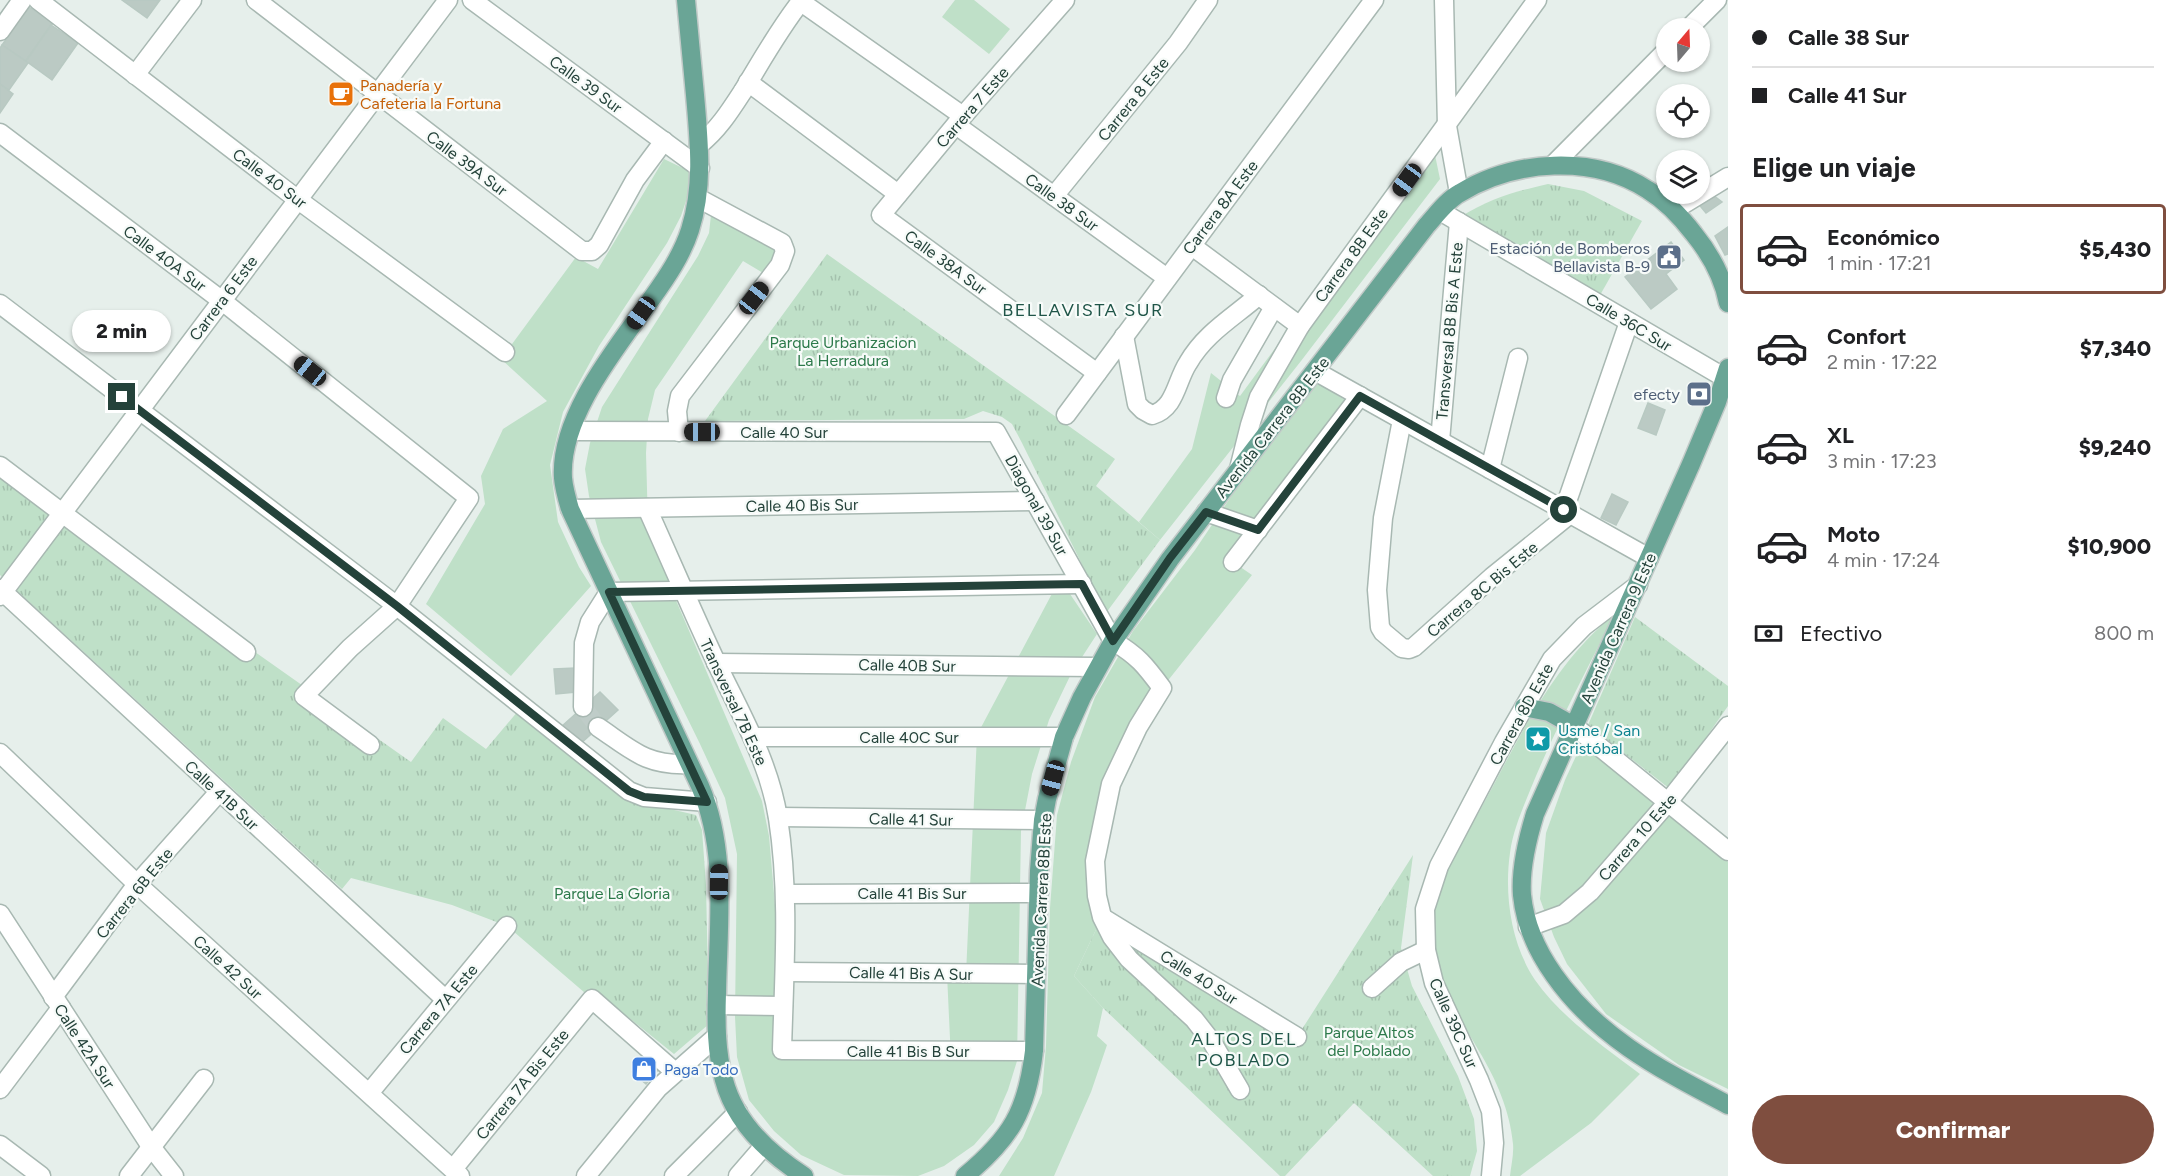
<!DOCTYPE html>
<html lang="es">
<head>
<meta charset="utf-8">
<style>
	:root { --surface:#fff; --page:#f2f2f2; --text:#202124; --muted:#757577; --line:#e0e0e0; --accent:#7f4e3f }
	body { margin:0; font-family:Figtree,sans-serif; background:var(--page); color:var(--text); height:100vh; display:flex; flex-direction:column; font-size:22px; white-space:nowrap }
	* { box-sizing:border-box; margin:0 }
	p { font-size:20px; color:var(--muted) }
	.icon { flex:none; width:33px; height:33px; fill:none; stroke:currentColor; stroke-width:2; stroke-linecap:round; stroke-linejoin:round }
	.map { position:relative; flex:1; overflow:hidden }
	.drawer { display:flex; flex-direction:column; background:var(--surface); width:450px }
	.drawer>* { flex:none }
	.banner { display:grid; align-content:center; height:132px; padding:0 24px; background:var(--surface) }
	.needle { width:39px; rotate:19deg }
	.controls { position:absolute; left:1656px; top:18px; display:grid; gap:12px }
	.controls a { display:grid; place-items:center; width:54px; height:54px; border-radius:50%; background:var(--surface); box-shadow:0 2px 4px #0004; font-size:30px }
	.end { position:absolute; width:27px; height:27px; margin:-14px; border:8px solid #24423a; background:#fff; box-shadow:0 0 0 3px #fff }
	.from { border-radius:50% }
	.bubble { position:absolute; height:42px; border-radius:21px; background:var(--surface); box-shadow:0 2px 4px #0004; font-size:20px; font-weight:800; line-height:42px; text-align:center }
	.car { position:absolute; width:18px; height:36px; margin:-18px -9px; border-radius:8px; box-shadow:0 0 4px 2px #0007; background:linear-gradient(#222 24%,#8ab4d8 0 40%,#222 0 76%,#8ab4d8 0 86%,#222 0) }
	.banner b { display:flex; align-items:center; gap:21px; height:57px; font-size:22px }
	.banner b+b { border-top:2px solid var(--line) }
	.banner i { width:15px; height:15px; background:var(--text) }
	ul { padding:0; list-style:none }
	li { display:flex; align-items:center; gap:18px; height:90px; margin:0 12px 9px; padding:0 12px; border:3px solid transparent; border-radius:6px }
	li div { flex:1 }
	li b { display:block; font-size:22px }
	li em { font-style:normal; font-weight:800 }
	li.active { border-color:var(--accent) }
	li>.icon { width:54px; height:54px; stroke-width:1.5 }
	h2 { padding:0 24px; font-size:27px; line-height:72px }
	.pay { display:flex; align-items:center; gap:15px; height:66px; padding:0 24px; font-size:22px }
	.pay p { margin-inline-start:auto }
	.button { display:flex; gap:12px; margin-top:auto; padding:12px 24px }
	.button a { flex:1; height:69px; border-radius:36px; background:var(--accent); color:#fff; font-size:24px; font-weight:800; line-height:69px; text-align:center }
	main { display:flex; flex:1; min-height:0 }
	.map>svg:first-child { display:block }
	.grass { fill:#bfe0c8 }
	.park { fill:url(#park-tufts) }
	.building { fill:#bbcac4; stroke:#b8c9c2; stroke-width:1.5 }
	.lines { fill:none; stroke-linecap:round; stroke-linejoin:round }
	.minor-tunnel { stroke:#bfccc8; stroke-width:18; stroke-dasharray:18 9; stroke-linecap:butt }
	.minor-casing { stroke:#a8b8b2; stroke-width:21 }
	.major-casing { stroke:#c2cac8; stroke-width:21 }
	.minor { stroke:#fff; stroke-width:18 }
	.major { stroke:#6aa596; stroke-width:18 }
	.route { stroke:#24423a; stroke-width:8 }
	.labels { text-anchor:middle; stroke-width:4.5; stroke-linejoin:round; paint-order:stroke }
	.street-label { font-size:16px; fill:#24423a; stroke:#f7fbf9 }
	.food-label { font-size:16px; fill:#c56008; stroke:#f7fbf9; text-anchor:start }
	.service-label { font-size:16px; fill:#4e5e75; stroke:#f7fbf9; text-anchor:end }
	.park-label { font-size:16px; fill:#2d7a4b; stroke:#f7fbf9 }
	.culture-label { font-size:16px; fill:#0d838f; stroke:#f7fbf9; text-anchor:start }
	.shop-label { font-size:16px; fill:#366cbe; stroke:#f7fbf9; text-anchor:start }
	.neighbourhood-label { font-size:18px; letter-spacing:1.5px; fill:#1f5548; stroke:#f7fbf9 }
</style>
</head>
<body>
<main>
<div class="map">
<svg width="1728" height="1176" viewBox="0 0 1728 1176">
	<defs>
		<pattern id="park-tufts" width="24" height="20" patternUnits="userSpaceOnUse" patternTransform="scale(1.5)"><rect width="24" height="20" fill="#bfe0c8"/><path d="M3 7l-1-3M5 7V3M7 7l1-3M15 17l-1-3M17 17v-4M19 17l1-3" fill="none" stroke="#a4c1ad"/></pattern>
	</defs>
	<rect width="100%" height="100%" fill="#e6efeb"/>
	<g class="grass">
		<path d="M955,0H974L1010,29L989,54L942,17Z"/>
		<path d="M1431,136L1440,179L1301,361L1160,540L1139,522L1192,449L1211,373L1240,396Z"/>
		<path d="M664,159L689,171V192L681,216L667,243L599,346L563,412L550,465L558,522L579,567L591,586L511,676L426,604L485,504L481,476L503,429L547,401L501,359L576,257L598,269Z"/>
		<path d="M711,215L784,253L768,276L743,261L655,390L648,419L646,453L648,525L672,591L762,801L769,836L775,905V1058L951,1060L947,974H966L977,735L1055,588L1070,594L1097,634L1071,674L1049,720L1032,774L1021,831L1017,1061L1008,1090L994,1122L974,1145L944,1166L918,1176L844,1175L801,1155L774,1131L749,1100L737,1057L735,1017L737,854L725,798L700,744L601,542L589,496L585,469L590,443L602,407L698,256L709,233Z"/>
		<path d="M1316,382L1353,405L1233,562L1252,575L1162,688L1101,823L1102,917L1074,976L1103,1008L1097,1036L1107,1045L1091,1092L1054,1176H999L1023,1138L1042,1093L1046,1046L1050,908L1057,815L1071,762L1095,697L1133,631L1195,550L1247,473Z"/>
		<path d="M1614,615C1586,672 1555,729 1531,788C1523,808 1513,830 1510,853C1504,895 1511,944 1535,980C1561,1017 1604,1047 1640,1074L1591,1123L1520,1176H1510C1511,1166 1514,1154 1513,1144C1510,1111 1496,1079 1479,1051C1466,1028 1451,1008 1442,983C1434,961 1430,931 1434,907C1438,881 1465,836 1479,812C1517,743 1551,665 1614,615Z"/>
		<path d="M1583,741L1728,862V1089L1679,1065L1606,1014L1567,964L1554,937L1540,899L1546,833L1565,780Z"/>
	</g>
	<g class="park">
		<path d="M1548,184L1584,191L1642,221L1599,297L1460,217C1492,198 1513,192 1548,184Z"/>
		<path d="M827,254L1115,459L1096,486L1160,540L1106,613L1022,443L1012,424L1002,417L983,411L964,419L705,421Z"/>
		<path d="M0,472L411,762L443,718L486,749L518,711L635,801L696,815L702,830L706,885L709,1024L674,1054L598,993L592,999L507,926L452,905L351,878L342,889L0,575Z"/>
		<path d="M1635,617L1728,686V706L1670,789L1588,725Z"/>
		<path d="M1413,855L1401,948L1412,986L1458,1076L1474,1119L1477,1151L1470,1176H1433L1354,1103L1285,1176H1280L1103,1008L1074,976L1102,917L1297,1037Z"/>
	</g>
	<g class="building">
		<path d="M122,0H160L147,18Z"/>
		<path d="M29,7L53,23L26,61L2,45Z"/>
		<path d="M51,25L78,43L52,80L26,61Z"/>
		<path d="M2,45L28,63L9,90L0,84V48Z"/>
		<path d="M0,84L13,94L0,113Z"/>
		<path d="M1709,192L1722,202L1706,213L1697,202Z"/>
		<path d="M1728,227V254L1725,255L1715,236Z"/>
		<path d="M1671,242L1684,260L1666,274L1677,289L1651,309L1625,277Z"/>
		<path d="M1648,403L1665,410L1656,435L1638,428Z"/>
		<path d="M1612,494L1628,502L1616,525L1601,518Z"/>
		<path d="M575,668L576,692L556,694L554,669Z"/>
		<path d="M600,692L618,710L579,745L561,727Z"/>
		<path d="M644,1059L657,1071L646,1084L632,1072Z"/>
	</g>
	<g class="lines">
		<path class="minor-tunnel" d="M583,707L598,727"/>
		<g class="minor-casing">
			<g id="minor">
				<path d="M38,0L297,199L505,352"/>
				<path d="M256,0L582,251H592L599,245L635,180L664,141"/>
				<path d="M472,0L700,168"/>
				<path d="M1065,0L963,116L881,215L1097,373"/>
				<path d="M1444,0L1447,126L1459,193"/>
				<path d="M801,2L963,116"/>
				<path d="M1689,28L1717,0"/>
				<path d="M0,31L22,0"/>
				<path d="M135,75L192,0"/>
				<path d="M748,82L898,194"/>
				<path d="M956,125L1167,278"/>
				<path d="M0,133L221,300L469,498L397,606L350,648L304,696L370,745"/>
				<path d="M699,145C718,130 730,111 743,91C762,60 779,29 802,0"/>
				<path d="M1553,165L1666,51"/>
				<path d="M1054,196L1178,43L1208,0"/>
				<path d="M1674,210L1728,177"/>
				<path d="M1440,211L1725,378"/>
				<path d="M1192,246L1300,326"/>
				<path d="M0,304L397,606L629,791L644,797L707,802"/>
				<path d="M1124,336L1137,404L1143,410L1152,415C1176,408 1176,381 1188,363C1205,333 1234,317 1259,295"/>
				<path d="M1315,371L1649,558"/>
				<path d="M1226,398L1232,380L1274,307"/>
				<path d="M1066,415L1374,0"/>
				<path d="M1402,420L1383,518L1377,590L1380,627L1383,632L1402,648L1409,649L1414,647L1492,577L1570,514"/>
				<path d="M571,431L996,432L1113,641C1138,656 1145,665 1162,688L1138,727L1111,784L1095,861L1097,896L1102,917L1112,937L1129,959L1194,1019L1212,1042L1240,1090"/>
				<path d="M679,432L677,411L680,396L780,265L785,251L782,243L698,198"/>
				<path d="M1440,441L1459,222"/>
				<path d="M0,466L246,652"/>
				<path d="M1239,469L1250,425L1259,397L1300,326L1537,0"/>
				<path d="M1490,469L1518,358"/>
				<path d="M647,508C670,559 692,611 716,662C740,713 769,761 778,818C790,895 784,973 782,1050L1034,1051"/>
				<path d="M570,509L1035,501"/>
				<path d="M1564,510L1629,322"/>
				<path d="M1206,512L1258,530"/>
				<path d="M1233,562L1360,396"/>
				<path d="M0,589L445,999"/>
				<path d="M0,596L448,0"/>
				<path d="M716,663L1097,667"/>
				<path d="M583,707L584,643L590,622L609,592L1082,584"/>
				<path d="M1574,726L1728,851"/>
				<path d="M598,727C632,750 646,766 689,764"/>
				<path d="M753,737H1064"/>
				<path d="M0,753L137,884L460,1176"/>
				<path d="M778,817L1043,820"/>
				<path d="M786,894L1039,893"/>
				<path d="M0,914L152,1148L174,1176"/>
				<path d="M1103,918L1297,1037"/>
				<path d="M1528,927L1564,914L1590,892L1668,802L1728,726"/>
				<path d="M785,972L1036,974"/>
				<path d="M1372,988L1401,962L1426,950"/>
				<path d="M53,997L137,884L219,792"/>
				<path d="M717,1005L783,1006"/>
				<path d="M0,1089L61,1008"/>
				<path d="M370,1092L507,926"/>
				<path d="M0,1145L41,1176"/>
				<path d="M453,1169L592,999L675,1072"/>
				<path d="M129,1176L204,1079"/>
				<path d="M586,1176L658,1088L717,1036"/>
				<path d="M674,1176L738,1112"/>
				<path d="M738,1176L764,1146"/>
				<path d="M1491,1176L1494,1143L1491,1111L1479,1080L1434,983L1426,950L1425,909L1439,866L1504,742L1552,659L1584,626L1638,585"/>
			</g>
		</g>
		<g class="major-casing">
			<g id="major">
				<path d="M686,0C689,32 692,63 695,95C699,141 704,186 690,230C682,255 667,277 652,298C618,346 559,416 563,478C564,489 567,499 570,509L700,786C728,851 718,924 717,993C716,1022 716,1052 724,1080C735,1122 768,1153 804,1176"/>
				<path d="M1728,368L1717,402L1691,464L1535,814C1527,840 1520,868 1522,895C1525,925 1537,951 1554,975C1598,1038 1662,1070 1728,1105"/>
				<path d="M1524,707L1549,712L1574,726"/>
				<path d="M965,1176C1011,1138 1027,1111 1034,1051L1039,871L1043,820L1047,799L1064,737L1082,697L1113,641L1170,559L1427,225C1437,214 1447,200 1460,193C1515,160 1593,154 1648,190C1666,201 1681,217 1694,234C1711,255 1723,277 1728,303"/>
			</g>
		</g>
		<use href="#minor" class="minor"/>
		<use href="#major" class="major"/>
	</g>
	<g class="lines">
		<path class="route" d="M122,397L397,606L629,791L644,797L707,802L609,592L1082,584L1113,641L1170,558L1206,512L1258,530L1360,396L1564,510"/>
	</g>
	<defs>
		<g id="cafe-square" transform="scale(1.35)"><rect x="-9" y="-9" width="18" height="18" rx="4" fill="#e8710a" stroke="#f7fbf9"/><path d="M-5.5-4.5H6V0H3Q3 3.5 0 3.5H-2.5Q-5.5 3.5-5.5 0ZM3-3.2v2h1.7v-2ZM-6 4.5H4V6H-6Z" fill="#fff"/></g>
		<g id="civic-square" transform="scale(1.35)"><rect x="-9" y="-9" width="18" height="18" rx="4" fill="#5c6f8a" stroke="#f7fbf9"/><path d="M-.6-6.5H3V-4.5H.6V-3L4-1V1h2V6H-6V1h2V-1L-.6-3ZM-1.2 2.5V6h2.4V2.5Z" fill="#fff"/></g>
		<g id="bank-square" transform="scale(1.35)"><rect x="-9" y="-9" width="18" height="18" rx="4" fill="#5c6f8a" stroke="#f7fbf9"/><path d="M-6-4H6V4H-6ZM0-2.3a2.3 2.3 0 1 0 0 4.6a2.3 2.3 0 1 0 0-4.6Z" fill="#fff"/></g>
		<g id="sight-square" transform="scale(1.35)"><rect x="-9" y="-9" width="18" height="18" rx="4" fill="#0f9aa8" stroke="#f7fbf9"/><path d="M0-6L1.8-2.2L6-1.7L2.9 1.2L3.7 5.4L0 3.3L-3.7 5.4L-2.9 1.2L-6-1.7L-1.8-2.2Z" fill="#fff"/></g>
		<g id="shop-square" transform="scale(1.35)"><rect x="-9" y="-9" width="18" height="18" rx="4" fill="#3f7fe0" stroke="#f7fbf9"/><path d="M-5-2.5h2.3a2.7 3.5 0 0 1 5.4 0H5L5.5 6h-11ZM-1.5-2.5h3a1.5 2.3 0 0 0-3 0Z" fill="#fff"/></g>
	</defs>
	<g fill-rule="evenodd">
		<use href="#cafe-square" x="341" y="94"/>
		<use href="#civic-square" x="1669" y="257"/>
		<use href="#bank-square" x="1699" y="394"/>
		<use href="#sight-square" x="1538" y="739"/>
		<use href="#shop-square" x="644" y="1069"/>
	</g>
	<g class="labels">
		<g class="street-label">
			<text transform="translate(586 84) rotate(36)" y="6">Calle 39 Sur</text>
			<text transform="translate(1133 99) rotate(-51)" y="6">Carrera 8 Este</text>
			<text transform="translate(972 107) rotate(-49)" y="6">Carrera 7 Este</text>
			<text transform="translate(467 163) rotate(37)" y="6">Calle 39A Sur</text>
			<text transform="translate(270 178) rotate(37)" y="6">Calle 40 Sur</text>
			<text transform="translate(1062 202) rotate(36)" y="6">Calle 38 Sur</text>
			<text transform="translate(1220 207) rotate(-53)" y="6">Carrera 8A Este</text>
			<text transform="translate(1351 255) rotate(-54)" y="6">Carrera 8B Este</text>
			<text transform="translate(165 258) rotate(37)" y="6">Calle 40A Sur</text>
			<text transform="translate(946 262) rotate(36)" y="6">Calle 38A Sur</text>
			<text transform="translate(223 298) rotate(-53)" y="6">Carrera 6 Este</text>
			<text transform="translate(1629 322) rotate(31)" y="6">Calle 36C Sur</text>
			<text transform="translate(1449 331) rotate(-85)" y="6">Transversal 8B Bis A Este</text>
			<text transform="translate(1272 427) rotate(-52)" y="6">Avenida Carrera 8B Este</text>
			<text x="784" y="438">Calle 40 Sur</text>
			<text transform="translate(802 505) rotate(-1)" y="6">Calle 40 Bis Sur</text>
			<text transform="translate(1037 505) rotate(61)" y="6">Diagonal 39 Sur</text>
			<text transform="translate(1482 589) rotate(-40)" y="6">Carrera 8C Bis Este</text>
			<text transform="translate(1618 628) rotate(-66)" y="6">Avenida Carrera 9 Este</text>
			<text transform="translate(907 665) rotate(1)" y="6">Calle 40B Sur</text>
			<text transform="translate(734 702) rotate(65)" y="6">Transversal 7B Este</text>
			<text transform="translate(1521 714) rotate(-61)" y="6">Carrera 8D Este</text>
			<text x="909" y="743">Calle 40C Sur</text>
			<text transform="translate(222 795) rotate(43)" y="6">Calle 41B Sur</text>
			<text transform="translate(911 819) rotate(1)" y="6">Calle 41 Sur</text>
			<text transform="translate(1637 837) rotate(-49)" y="6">Carrera 10 Este</text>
			<text transform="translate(134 893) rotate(-51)" y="6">Carrera 6B Este</text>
			<text x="912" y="899">Calle 41 Bis Sur</text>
			<text transform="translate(1041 900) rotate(-87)" y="6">Avenida Carrera 8B Este</text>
			<text transform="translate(228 967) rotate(42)" y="6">Calle 42 Sur</text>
			<text transform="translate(911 973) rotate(1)" y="6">Calle 41 Bis A Sur</text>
			<text transform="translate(1199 977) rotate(32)" y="6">Calle 40 Sur</text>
			<text transform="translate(438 1009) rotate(-50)" y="6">Carrera 7A Este</text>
			<text transform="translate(1454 1023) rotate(66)" y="6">Calle 39C Sur</text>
			<text transform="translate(85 1046) rotate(57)" y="6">Calle 42A Sur</text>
			<text x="908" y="1057">Calle 41 Bis B Sur</text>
			<text transform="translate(522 1084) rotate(-51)" y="6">Carrera 7A Bis Este</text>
		</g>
		<g class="food-label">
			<text x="360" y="91">Panadería y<tspan x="360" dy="18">Cafeteria la Fortuna</tspan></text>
		</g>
		<g class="service-label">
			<text x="1650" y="254">Estación de Bomberos<tspan x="1650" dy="18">Bellavista B-9</tspan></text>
			<text x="1680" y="400">efecty</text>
		</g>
		<g class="park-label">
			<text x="843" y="348">Parque Urbanizacion<tspan x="843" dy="18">La Herradura</tspan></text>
			<text x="612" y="899">Parque La Gloria</text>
			<text x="1369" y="1038">Parque Altos<tspan x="1369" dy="18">del Poblado</tspan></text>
		</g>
		<g class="culture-label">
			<text x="1558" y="736">Usme / San<tspan x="1558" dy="18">Cristóbal</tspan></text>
		</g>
		<g class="shop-label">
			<text x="664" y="1075">Paga Todo</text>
		</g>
		<g class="neighbourhood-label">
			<text x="1083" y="316">BELLAVISTA SUR</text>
			<text x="1244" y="1045">ALTOS DEL<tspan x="1244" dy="21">POBLADO</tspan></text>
		</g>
	</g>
</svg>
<div class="controls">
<a><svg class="needle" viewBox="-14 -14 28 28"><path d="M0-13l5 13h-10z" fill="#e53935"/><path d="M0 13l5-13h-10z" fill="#757577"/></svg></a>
<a><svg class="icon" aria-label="locate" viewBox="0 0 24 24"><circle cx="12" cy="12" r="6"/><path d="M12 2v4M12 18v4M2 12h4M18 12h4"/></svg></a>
<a><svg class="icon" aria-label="layers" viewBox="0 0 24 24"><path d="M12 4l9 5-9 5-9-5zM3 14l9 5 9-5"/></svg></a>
</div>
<i class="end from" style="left:1564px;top:510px"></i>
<i class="end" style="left:122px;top:397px"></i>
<div class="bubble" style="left:72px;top:310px;width:99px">2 min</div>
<i class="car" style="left:1407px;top:180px;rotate:216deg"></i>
<i class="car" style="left:754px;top:298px;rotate:38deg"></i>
<i class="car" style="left:641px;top:313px;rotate:215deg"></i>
<i class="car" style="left:310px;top:371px;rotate:309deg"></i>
<i class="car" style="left:702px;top:432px;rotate:270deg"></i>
<i class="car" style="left:1053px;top:778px;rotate:195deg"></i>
<i class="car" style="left:719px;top:882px;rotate:1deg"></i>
</div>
<section class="drawer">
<div class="banner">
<b><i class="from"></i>Calle 38 Sur</b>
<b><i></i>Calle 41 Sur</b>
</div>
<h2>Elige un viaje</h2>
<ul>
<li class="active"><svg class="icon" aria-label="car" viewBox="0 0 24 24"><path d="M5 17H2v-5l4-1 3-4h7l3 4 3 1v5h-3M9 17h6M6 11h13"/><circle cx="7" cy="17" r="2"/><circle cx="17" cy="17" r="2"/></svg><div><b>Económico</b><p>1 min · 17:21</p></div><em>$5,430</em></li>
<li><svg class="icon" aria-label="car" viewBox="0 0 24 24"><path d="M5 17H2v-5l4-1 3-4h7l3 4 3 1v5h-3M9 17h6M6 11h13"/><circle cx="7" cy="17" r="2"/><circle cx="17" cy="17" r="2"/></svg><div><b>Confort</b><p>2 min · 17:22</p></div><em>$7,340</em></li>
<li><svg class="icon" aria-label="car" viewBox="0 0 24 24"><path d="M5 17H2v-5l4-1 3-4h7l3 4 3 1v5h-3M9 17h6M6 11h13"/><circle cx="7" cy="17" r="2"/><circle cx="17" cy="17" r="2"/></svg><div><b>XL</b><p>3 min · 17:23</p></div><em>$9,240</em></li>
<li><svg class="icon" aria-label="car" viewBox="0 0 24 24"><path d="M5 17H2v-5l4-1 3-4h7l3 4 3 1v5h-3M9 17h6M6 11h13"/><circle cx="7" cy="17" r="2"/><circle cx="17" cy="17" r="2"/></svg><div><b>Moto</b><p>4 min · 17:24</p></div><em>$10,900</em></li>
</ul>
<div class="pay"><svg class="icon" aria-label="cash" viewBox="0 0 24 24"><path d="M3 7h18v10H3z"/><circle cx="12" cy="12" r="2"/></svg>Efectivo<p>800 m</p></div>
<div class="button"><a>Confirmar</a></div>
</section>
</main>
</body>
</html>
